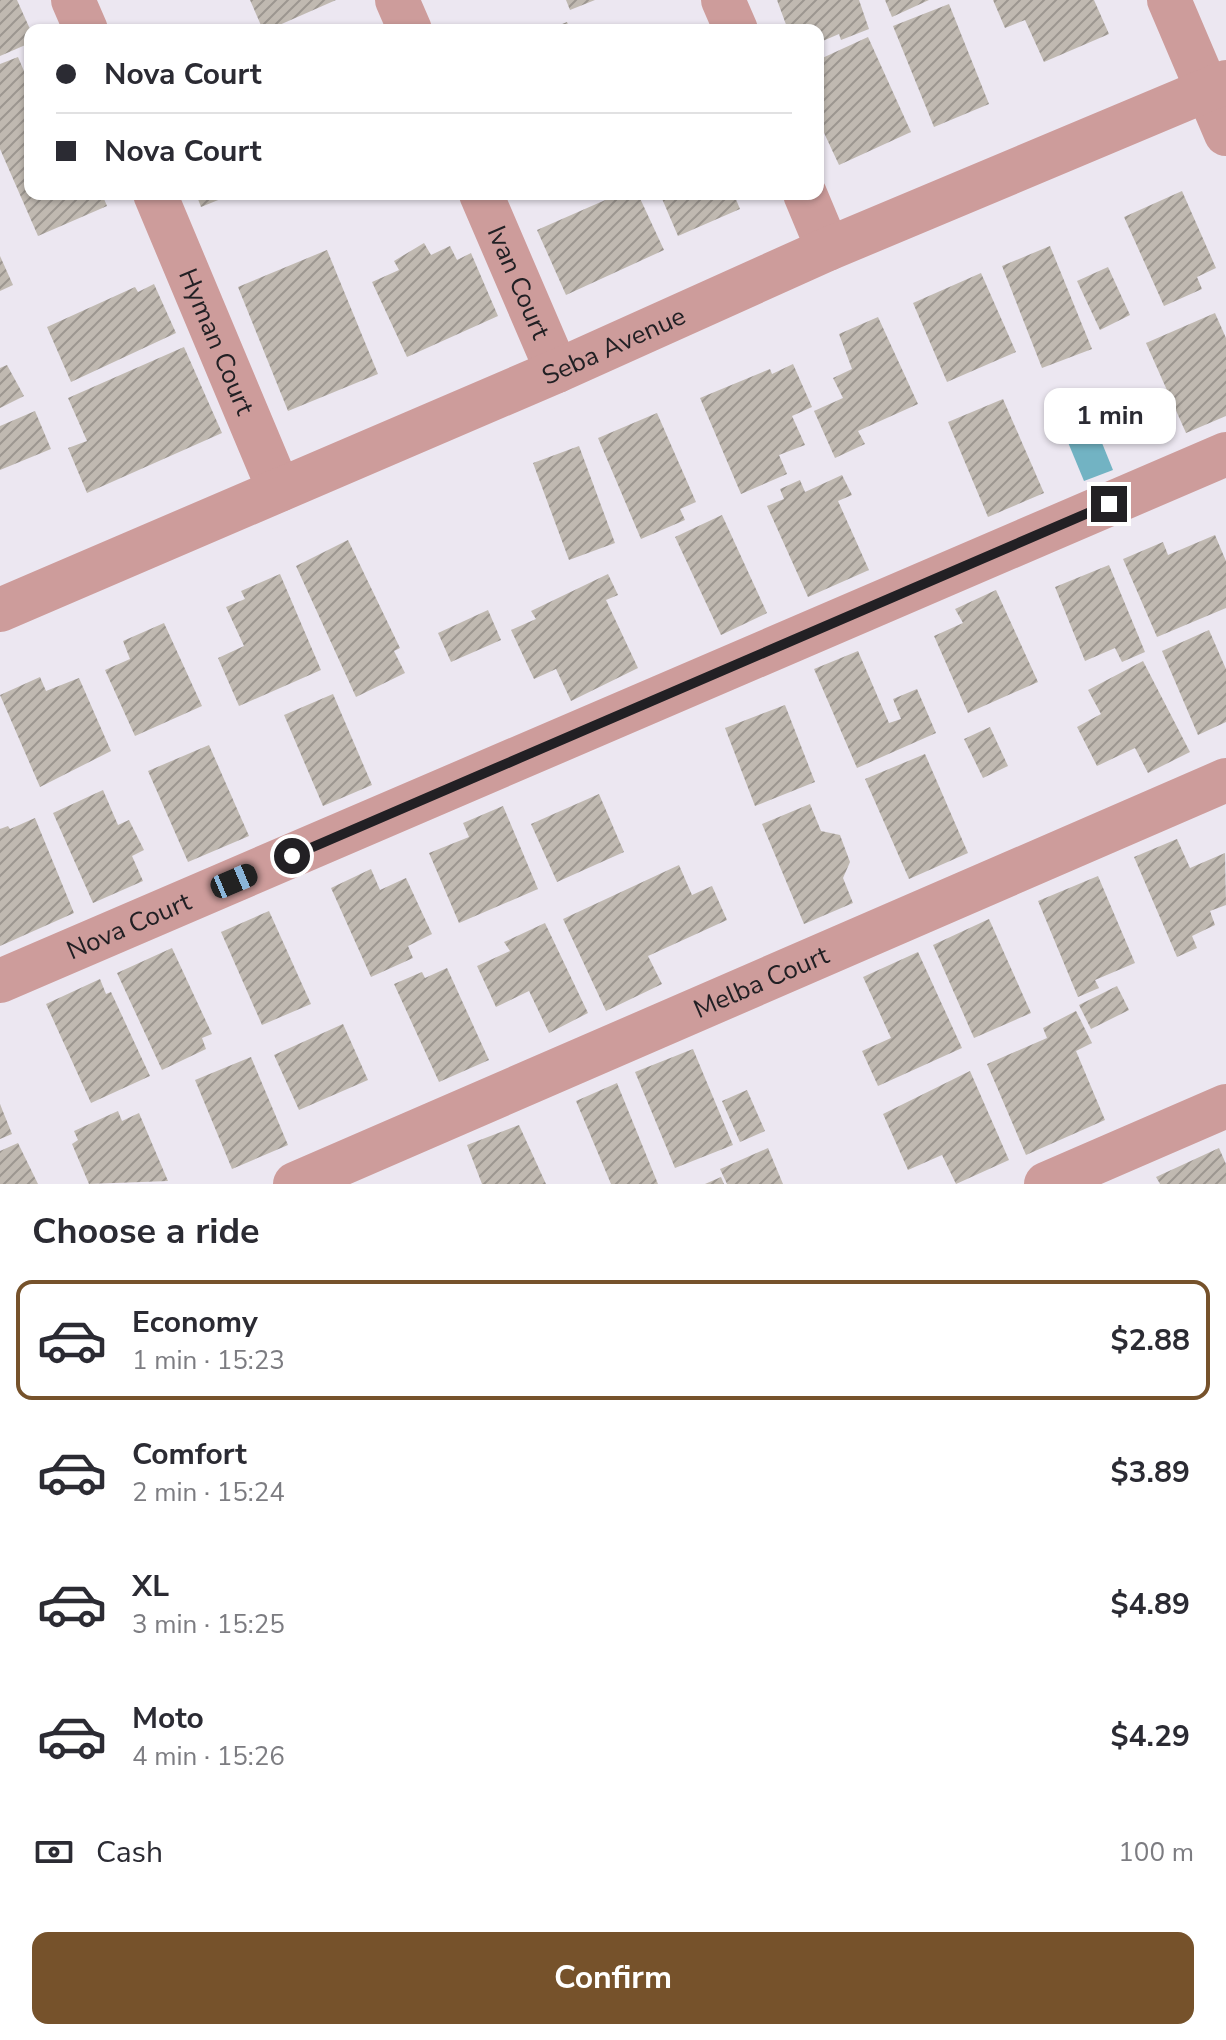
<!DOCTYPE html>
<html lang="en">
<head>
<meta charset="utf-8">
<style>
	:root { --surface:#fff; --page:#f2f2f3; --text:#2b2b33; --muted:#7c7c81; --line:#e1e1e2; --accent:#76522b }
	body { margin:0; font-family:"Nunito Sans",sans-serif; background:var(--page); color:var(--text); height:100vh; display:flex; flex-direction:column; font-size:30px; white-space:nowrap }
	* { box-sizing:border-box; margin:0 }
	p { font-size:26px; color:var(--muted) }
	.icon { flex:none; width:44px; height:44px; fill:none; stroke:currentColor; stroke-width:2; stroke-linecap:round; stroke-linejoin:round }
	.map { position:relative; height:1184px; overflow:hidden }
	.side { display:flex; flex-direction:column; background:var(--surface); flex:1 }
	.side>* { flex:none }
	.top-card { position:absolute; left:24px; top:24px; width:800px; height:176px; border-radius:16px; box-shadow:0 2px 6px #0004; display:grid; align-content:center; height:176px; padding:0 32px; background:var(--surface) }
	.end { position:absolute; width:36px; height:36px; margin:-18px; border:10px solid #222024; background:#fff; box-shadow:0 0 0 4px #fff }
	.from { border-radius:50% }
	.bubble { position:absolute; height:56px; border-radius:16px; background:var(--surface); box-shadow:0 2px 6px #0004; font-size:26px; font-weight:700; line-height:56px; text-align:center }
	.car { position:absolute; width:24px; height:48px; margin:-24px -12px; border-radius:10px; box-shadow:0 0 6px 2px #0007; background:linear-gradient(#222 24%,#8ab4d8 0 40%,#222 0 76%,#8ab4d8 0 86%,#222 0) }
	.top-card b { display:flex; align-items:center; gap:28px; height:76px; font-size:30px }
	.top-card b+b { border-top:2px solid var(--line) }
	.top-card i { width:20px; height:20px; background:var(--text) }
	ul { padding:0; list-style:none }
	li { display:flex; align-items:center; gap:24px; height:120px; margin:0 16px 12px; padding:0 16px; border:4px solid transparent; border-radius:16px }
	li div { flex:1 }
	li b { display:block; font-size:30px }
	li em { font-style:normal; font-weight:700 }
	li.current { border-color:var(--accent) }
	li>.icon { width:72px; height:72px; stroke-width:1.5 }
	h2 { padding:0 32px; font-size:36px; line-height:96px }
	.pay { display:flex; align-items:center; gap:20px; height:88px; padding:0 32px; font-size:30px }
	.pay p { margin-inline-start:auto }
	.action { display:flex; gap:16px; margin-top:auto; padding:16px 32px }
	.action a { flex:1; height:92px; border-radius:16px; background:var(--accent); color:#fff; font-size:32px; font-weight:700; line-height:92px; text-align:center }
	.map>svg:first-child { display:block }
	.water { fill:#72b3c3 }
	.building { fill:url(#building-hatch) }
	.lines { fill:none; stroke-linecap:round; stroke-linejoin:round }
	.minor { stroke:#cd9c9b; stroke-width:44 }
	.route { stroke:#222024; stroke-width:10 }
	.labels { text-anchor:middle; stroke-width:8; stroke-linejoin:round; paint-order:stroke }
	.street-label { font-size:26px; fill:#222024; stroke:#f9f5ff }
</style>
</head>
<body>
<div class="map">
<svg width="1226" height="1184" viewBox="0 0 1226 1184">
	<defs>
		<pattern id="building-hatch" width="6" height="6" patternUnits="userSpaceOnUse" patternTransform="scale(2)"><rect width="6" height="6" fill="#c0b9b1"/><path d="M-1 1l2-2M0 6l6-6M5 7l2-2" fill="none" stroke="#9c9690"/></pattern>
	</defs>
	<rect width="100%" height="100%" fill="#ece7f1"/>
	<path class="water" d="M1089,411L1113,470L1084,481L1060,423Z"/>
	<g class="building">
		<path d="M0,0H17L30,29V43L0,56Z"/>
		<path d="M250,0H336L268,30H263Z"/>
		<path d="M566,0H595L570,10Z"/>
		<path d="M777,0H859L869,29L841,40L839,34L818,43V30H788Z"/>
		<path d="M885,0H929L892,17Z"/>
		<path d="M993,0H1094L1109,34L1044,62L1025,20L1005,28Z"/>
		<path d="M949,4L989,104L934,127L893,26Z"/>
		<path d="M567,22L570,30H547Z"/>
		<path d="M868,37L911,132L839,165L818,120V60Z"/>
		<path d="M18,57L30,85V194H102L107,206L38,236L0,149V64Z"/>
		<path d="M1182,191L1216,268L1197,277L1202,289L1164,306L1124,217Z"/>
		<path d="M196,194H233L201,207Z"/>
		<path d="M619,194H638L664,250L566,295L537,230Z"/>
		<path d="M660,194H741L735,197L740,209L678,236Z"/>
		<path d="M424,243L431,255L450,246L457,260L471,253L498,316L407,357L372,282L399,270L394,261Z"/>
		<path d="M1050,246L1092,349L1042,368L1002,266Z"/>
		<path d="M327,250L378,374L288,411L238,287Z"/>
		<path d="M0,256L13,285L0,291Z"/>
		<path d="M1108,267L1130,315L1100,330L1077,281Z"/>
		<path d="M981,273L1016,352L947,382L913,303Z"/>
		<path d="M154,284L176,333L71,382L47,327L135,287L138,292Z"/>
		<path d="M1215,313L1226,338V416L1186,433L1146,343Z"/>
		<path d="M878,317L918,404L858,431L865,444L835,458L814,411L843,398L833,378L852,369L839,334Z"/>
		<path d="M184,347L222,433L87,493L68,448L87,441L68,398Z"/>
		<path d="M793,364L812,407L792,416L805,445L779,455L787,474L741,494L700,398L770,369L772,374Z"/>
		<path d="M7,365L24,396L0,408V368Z"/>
		<path d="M1003,399L1044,493L988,517L948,422Z"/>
		<path d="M35,411L51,449L0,470V426Z"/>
		<path d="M657,413L696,502L680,509L685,520L641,539L598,438Z"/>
		<path d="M579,446L615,543L569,560L533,463Z"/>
		<path d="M842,475L852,495L838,501L869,570L808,597L767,506L784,499L780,489L800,480L805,492Z"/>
		<path d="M722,515L767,613L721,635L675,537Z"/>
		<path d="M1215,535L1226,561V608L1157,637L1123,559L1163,542L1168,555Z"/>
		<path d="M348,540L400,648L394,651L405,673L356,697L296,566Z"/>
		<path d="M1109,565L1145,652L1122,662L1115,648L1085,661L1055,587Z"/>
		<path d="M280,574L321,670L239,706L218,658L244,646L226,607L245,599L241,591Z"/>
		<path d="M608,574L618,595L606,600L638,668L571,701L556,669L534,679L511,630L536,619L531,611Z"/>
		<path d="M996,590L1038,682L968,713L934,636L963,623L955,609Z"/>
		<path d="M488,610L501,640L451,662L438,633Z"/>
		<path d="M164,623L202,706L135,736L105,670L130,659L123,641Z"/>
		<path d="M1209,630L1226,669V722L1198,735L1162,651Z"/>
		<path d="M858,651L889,723L901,719L893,699L917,689L936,733L857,768L814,669Z"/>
		<path d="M1143,661L1190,752L1148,773L1135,748L1097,766L1077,727L1101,714L1088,690Z"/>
		<path d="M40,677L46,691L79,678L111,751L40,787L0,695Z"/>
		<path d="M333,694L372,785L323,806L284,715Z"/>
		<path d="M785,705L815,782L755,806L725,728Z"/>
		<path d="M990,727L1008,766L983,778L964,739Z"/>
		<path d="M209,745L249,836L188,862L148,771Z"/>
		<path d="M925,754L968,853L909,879L865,779Z"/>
		<path d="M103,790L118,825L129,820L144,850L132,856L143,881L93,903L53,813Z"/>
		<path d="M599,794L624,852L557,882L531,824Z"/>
		<path d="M810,804L821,831L840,835L850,862L843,878L853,903L804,924L762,824Z"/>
		<path d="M503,806L538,889L459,923L429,853L469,837L463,823Z"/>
		<path d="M35,818L74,913L0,946V829L8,826L10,829Z"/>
		<path d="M1177,839L1190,868L1225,853L1226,905L1210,911L1215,925L1192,936L1197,948L1177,957L1134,857Z"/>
		<path d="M679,865L692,895L712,886L727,920L648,956L662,984L606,1011L563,919Z"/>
		<path d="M371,869L380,890L406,878L432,934L408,946L413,958L371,977L331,888Z"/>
		<path d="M1098,876L1135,963L1095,980L1099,988L1078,997L1038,901Z"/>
		<path d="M269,911L311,1004L262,1025L221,932Z"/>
		<path d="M989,919L1031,1013L974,1038L933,945Z"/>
		<path d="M545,923L588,1013L549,1033L529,991L496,1007L477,966L510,951L504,942Z"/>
		<path d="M172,948L212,1034L202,1038L206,1049L162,1070L117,973Z"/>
		<path d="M918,952L962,1048L878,1086L862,1051L891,1038L863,977Z"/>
		<path d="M447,968L489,1060L439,1082L394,984L422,972L425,978Z"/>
		<path d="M100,979L106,994L111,992L150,1076L91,1103L46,1004Z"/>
		<path d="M1117,986L1129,1010L1091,1029L1079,1005Z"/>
		<path d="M1076,1011L1092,1043L1076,1051L1105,1120L1026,1155L987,1064L1047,1038L1043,1028Z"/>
		<path d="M343,1024L368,1080L299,1110L274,1055Z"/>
		<path d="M693,1049L733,1145L675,1168L635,1072Z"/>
		<path d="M251,1057L288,1145L232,1169L195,1080Z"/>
		<path d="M970,1071L1009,1160L956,1184L942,1155L908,1170L883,1114Z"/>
		<path d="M617,1083L658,1184H611L576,1101Z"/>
		<path d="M747,1090L765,1131L740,1142L722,1101Z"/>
		<path d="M0,1104L12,1134L0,1139Z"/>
		<path d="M118,1111L122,1121L139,1113L168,1181L89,1184L72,1144L78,1140L74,1131Z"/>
		<path d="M519,1125L546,1184H482L467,1145Z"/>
		<path d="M18,1143L38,1184H0V1151Z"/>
		<path d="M768,1148L783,1184H727L720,1169Z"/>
		<path d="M1219,1148L1226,1164V1184H1160L1156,1177Z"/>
		<path d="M721,1177L724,1184H705Z"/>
	</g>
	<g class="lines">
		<g class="minor">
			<path d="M73,0L86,30"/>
			<path d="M397,0L410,30"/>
			<path d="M723,0L736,30"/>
			<path d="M1169,0L1226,134"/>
			<path id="s1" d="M155,194L279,490"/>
			<path id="s2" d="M481,194L557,371"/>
			<path d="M805,194L828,249"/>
			<path id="s3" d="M0,610L557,371L828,249L1226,82"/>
			<path id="s4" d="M0,981L1226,454"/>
			<path id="s5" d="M295,1184L1226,780"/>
			<path d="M1046,1184L1226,1106"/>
		</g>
	</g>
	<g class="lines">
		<path class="route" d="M292,856L1109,504"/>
	</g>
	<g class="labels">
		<g class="street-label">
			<text dy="9" stroke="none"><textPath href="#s2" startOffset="96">Ivan Court</textPath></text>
			<text dy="9" stroke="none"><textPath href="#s1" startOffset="160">Hyman Court</textPath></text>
			<text dy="9" stroke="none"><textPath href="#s3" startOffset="668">Seba Avenue</textPath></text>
			<text dy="9" stroke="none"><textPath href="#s4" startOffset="140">Nova Court</textPath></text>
			<text dy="9" stroke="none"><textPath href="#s5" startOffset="508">Melba Court</textPath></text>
		</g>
	</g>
</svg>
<i class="end from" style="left:292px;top:856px"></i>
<i class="end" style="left:1109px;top:504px"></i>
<div class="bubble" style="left:1044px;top:388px;width:132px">1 min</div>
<i class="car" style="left:234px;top:881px;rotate:67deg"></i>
<div class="top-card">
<b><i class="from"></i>Nova Court</b>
<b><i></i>Nova Court</b>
</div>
</div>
<section class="side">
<h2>Choose a ride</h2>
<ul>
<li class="current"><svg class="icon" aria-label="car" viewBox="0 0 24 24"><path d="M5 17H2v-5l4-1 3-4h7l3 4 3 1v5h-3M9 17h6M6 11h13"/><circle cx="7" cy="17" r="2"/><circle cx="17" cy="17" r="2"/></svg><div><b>Economy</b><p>1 min · 15:23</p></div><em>$2.88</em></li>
<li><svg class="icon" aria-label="car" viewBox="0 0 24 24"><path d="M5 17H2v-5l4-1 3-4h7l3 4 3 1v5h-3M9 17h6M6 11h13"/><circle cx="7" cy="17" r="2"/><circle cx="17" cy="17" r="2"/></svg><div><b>Comfort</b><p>2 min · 15:24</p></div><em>$3.89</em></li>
<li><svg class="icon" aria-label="car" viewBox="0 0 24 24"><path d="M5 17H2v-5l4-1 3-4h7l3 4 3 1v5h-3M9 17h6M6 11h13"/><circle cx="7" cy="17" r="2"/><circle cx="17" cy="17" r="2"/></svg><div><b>XL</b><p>3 min · 15:25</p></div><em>$4.89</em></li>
<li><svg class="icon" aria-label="car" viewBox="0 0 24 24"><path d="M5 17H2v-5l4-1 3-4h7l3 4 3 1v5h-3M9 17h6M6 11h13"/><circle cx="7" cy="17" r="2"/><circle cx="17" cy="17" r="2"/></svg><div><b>Moto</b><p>4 min · 15:26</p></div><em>$4.29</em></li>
</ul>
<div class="pay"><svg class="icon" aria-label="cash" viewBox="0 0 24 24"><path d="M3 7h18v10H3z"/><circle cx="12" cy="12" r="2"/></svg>Cash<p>100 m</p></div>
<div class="action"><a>Confirm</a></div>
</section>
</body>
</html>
